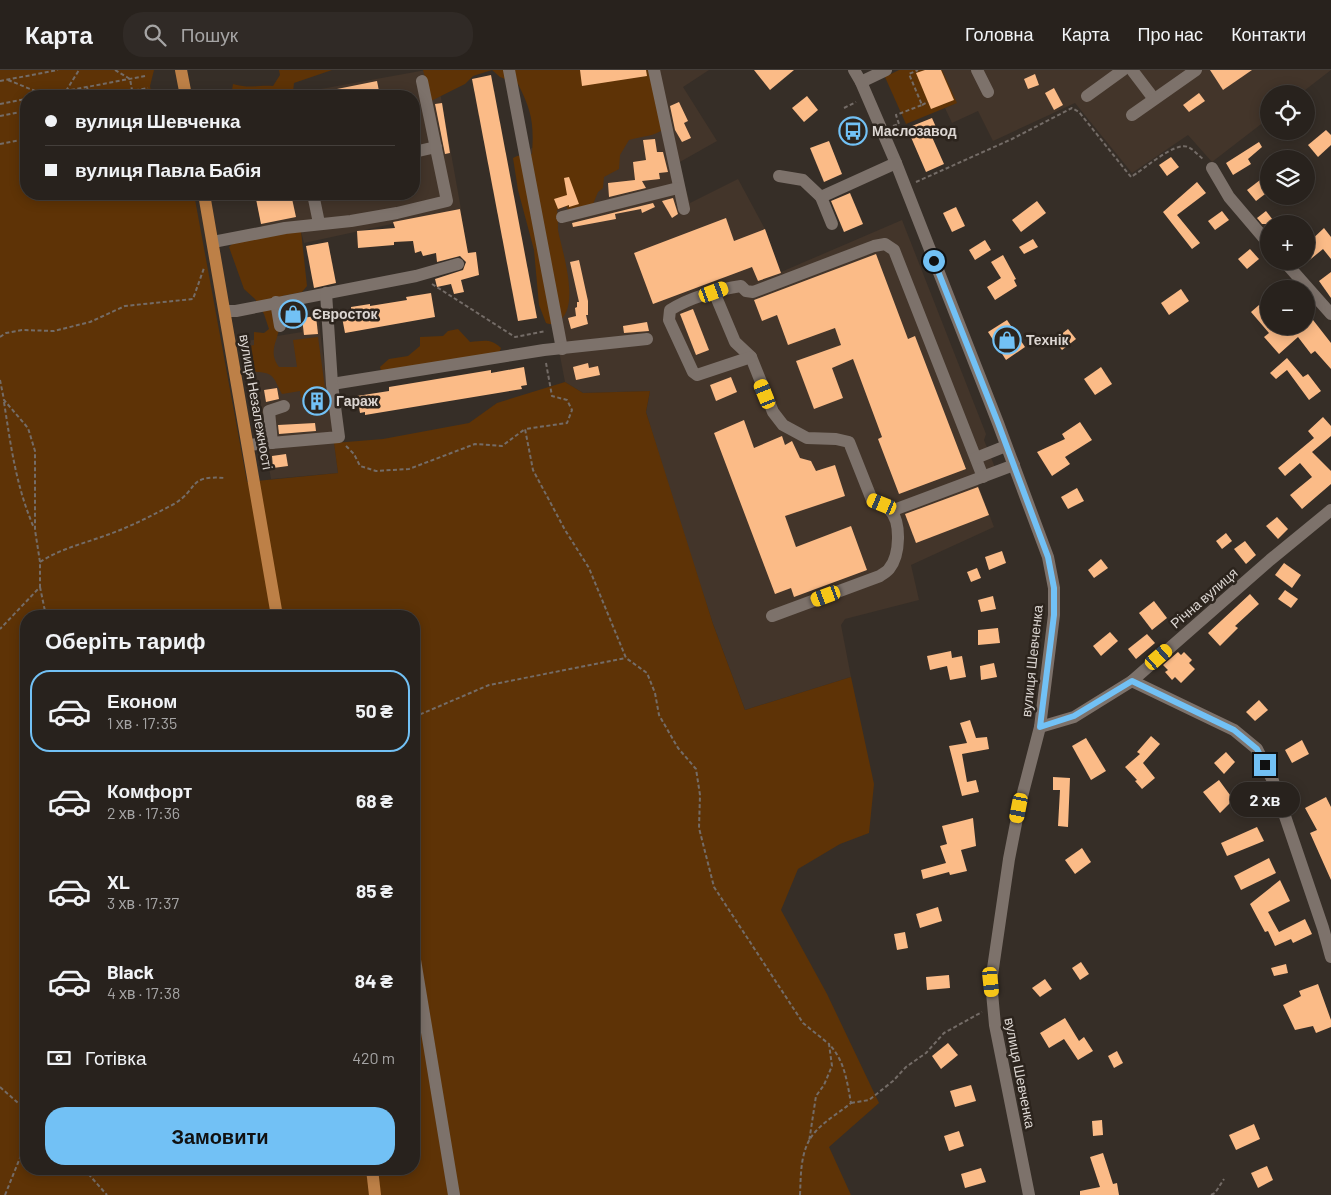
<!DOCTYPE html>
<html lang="uk">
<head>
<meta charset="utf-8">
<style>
	:root { --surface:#28221d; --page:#302a26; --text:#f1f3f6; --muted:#a5a4a4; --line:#443f3b; --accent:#72c1f5 }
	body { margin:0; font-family:Barlow,sans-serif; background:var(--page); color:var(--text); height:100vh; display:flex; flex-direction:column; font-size:19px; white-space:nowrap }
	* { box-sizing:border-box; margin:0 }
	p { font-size:16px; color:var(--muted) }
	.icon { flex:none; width:28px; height:28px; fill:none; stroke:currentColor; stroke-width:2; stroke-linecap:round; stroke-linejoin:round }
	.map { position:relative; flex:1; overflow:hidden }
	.sheet { position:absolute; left:20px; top:540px; width:400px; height:565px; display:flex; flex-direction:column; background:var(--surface); border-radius:20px; box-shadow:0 2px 12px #0003,0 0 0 1px var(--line) }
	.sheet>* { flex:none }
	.banner { position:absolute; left:20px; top:20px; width:400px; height:110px; border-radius:20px; box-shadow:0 2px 12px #0003,0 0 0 1px var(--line); display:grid; align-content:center; height:110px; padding:0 25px; background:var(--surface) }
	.tools { position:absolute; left:1260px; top:15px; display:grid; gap:10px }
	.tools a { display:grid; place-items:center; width:55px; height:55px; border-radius:50%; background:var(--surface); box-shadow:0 2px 12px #0003,0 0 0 1px var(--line); font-size:25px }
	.end { position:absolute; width:22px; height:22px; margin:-11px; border:6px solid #72c1f5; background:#111; box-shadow:0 0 0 2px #111 }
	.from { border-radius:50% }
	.bubble { position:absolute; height:35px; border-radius:18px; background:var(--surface); box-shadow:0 2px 12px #0003,0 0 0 1px var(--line); font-size:16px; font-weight:700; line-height:35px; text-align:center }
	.car { position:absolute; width:15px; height:30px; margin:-15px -8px; border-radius:6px; box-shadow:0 0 4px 1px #0007; background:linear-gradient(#f5c518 24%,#345 0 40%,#f5c518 0 76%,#345 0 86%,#f5c518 0) }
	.banner b { display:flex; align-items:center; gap:18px; height:48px; font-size:19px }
	.banner b+b { border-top:1px solid var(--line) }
	.banner i { width:12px; height:12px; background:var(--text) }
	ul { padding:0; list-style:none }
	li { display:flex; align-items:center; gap:15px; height:82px; margin:0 10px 8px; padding:0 15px; border:2px solid transparent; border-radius:20px }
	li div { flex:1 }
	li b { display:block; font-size:19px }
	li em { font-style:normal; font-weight:700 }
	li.selected { border-color:var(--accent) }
	li>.icon { width:45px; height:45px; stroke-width:1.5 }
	h2 { padding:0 25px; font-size:22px; line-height:60px }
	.pay { display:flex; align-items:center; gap:12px; height:55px; padding:0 25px; font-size:19px }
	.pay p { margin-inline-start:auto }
	.action { display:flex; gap:10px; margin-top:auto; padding:10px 25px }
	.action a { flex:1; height:58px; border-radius:20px; background:var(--accent); color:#111; font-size:20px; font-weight:700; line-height:58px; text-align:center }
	header { display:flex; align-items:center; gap:30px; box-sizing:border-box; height:70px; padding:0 25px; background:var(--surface); border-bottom:1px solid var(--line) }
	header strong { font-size:24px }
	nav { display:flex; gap:28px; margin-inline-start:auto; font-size:18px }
	.search { width:350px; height:45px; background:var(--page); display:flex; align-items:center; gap:12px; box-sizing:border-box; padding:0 18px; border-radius:20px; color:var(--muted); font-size:19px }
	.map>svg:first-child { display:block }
	.built { fill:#43352a }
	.green { fill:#5e3306; fill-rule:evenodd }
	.building { fill:#fbbb87 }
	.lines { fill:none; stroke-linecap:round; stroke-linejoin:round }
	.path { stroke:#746c67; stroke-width:2; stroke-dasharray:4 2.5; stroke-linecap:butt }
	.minor { stroke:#7d726b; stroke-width:12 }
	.major { stroke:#bd8047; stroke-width:12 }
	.route { stroke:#72c1f5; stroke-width:6 }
	.labels { text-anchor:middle; stroke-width:5; stroke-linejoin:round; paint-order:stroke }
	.poi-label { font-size:14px; font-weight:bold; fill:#dcd6d2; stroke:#2c241d; text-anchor:start }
	.street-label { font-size:14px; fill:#dcd6d2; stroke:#2c241d }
</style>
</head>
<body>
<header>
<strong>Карта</strong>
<div class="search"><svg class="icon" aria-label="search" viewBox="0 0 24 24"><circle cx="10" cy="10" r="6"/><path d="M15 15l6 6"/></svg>Пошук</div>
<nav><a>Головна</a><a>Карта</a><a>Про нас</a><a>Контакти</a></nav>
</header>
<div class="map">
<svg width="1331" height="1125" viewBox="0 0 1331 1125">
	<rect width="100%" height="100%" fill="#362e27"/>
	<g class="built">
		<path d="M426,0H436L461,139L304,173L301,161L264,168L255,124H414V26H282Z"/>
		<path d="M649,0H709L683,17L717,71L678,93L690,133L738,109L765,159L781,202L902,150L986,364L984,370L998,405L977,412L994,457L911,495L919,530L845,549L841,555L851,607L745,640L713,554L678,448L646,342L650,321L583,323L565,312L521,81L543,75Z"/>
		<path d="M942,0H1331L1300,24H1269V48L1212,92L1188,65L1132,103L1075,33L993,71L978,41L952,53L945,38L956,33Z"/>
		<path d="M318,245L338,403L271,409L246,271L302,262L299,248Z"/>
	</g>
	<g class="green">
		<path d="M0,0H154L150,16L152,26H26V124H194L247,412L338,403L334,373L383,369L469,353L497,333L565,312L583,323L650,321L646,342L713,554L745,640L851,607L874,714L869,763L840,774L798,799L781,840L827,924L879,1033L829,1077L851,1125H0ZM26,546H414V1099H26Z"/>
		<path d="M279,0H332L294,13L293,22L277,26H231L233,14C251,19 255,15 273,16L280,5Z"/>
		<path d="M423,0H653L664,59C653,67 642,66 629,70L620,85L619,99L604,107L603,118L598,122L593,134L570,143L566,136L557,140C558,147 558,154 558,160C562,181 582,240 557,252C552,254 551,255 546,253L539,235L534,180L518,120L513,88L517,86L532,84C534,54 532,41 518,14L500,7L492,0L473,6L465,14L431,31Z"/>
		<path d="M899,0H942L957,33L906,54L885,7Z"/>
		<path d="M301,161L307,216L302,222L282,226C281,237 281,248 279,259C277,272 268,282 279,297H297L293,270L318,267L326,325L301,328L300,321L282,324C274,311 276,302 256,302L247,290L242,287L240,278L254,275V262L264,263L269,259L264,244L255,229L244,219L229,177L233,173Z"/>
		<path d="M458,259L470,272C483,271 491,268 501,278L499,283L383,308L380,297L389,289L408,286L420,276V267L443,266L448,261Z"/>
	</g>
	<g class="building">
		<path d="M580,0H646L647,6L582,16Z"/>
		<path d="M754,0H794L770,20Z"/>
		<path d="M925,0H941L954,30L931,39L916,3Z"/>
		<path d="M1210,0H1252L1223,20Z"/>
		<path d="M1035,4L1039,15L1028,19L1024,9Z"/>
		<path d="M491,5L537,248L518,251L472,9Z"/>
		<path d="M377,11L380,26H322V22Z"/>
		<path d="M1054,18L1063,35L1054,40L1045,23Z"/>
		<path d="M1199,23L1205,31L1189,42L1183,35Z"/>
		<path d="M807,26L818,40L804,52L792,38Z"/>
		<path d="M679,32L688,51L684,53L691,68L682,72L675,60L670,36Z"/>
		<path d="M442,33L450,83L445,84L435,34Z"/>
		<path d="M932,48L939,64L932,67L944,94L926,102L907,58Z"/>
		<path d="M1326,60L1331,65V75L1318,87L1308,75Z"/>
		<path d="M655,69L657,82H663L668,102L659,103L660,109L642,111L646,118L609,127L608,113L635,110L633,92L646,90L643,70Z"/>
		<path d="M829,71L842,104L824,112L810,78Z"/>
		<path d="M1259,72L1262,77L1248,89L1251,94L1233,105L1226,93Z"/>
		<path d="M1171,87L1179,97L1167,106L1159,95Z"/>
		<path d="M569,107L579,134L569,137V135L558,139L554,129L567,125L564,108Z"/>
		<path d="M1264,107L1269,114V121L1256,131L1247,120Z"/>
		<path d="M1197,112L1206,123L1177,145L1200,173L1192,179L1163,142Z"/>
		<path d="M850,123L863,154L844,162L831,131Z"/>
		<path d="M255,124H291L296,147L261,154Z"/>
		<path d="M673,128L678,144L672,148L662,131Z"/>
		<path d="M1037,131L1046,143L1021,162L1012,150Z"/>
		<path d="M653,133L655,137L642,143L641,139L615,144L616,149L573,157L572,153Z"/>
		<path d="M956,137L965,156L952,162L943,143Z"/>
		<path d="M460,139L468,183L476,182L479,205L461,210L464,222L454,224L451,214L437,217L435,209L463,200L466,192L460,186L437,192L436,183L423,186L421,181L415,183L413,171L394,172V175L358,178L357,161L395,158L393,152Z"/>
		<path d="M1222,141L1229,150L1215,160L1208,151Z"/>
		<path d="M1266,141L1276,154H1262L1257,148Z"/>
		<path d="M726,148L734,171L765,159L781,203L758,211L752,197L653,234L634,183Z"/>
		<path d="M1324,158L1331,167V189L1323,179L1306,193V175Z"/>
		<path d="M1033,169L1038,177L1024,184L1019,177Z"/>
		<path d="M985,170L991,180L975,190L969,180Z"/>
		<path d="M328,172L336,213L314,218L306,176Z"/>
		<path d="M1250,179L1259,189L1247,199L1238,189Z"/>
		<path d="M876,184L908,269L915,266L966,399L899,424L878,369L882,367L853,289L832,298L843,328L814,339L796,291L841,275L835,258L788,275L777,245L762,251L754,230Z"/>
		<path d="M1003,185L1016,209L1014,210L1017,216L995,230L987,217L1001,208L991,192Z"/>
		<path d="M579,190L588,231V245H586L588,254L571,259L568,248L576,246L575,238L577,237V232H579L570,192Z"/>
		<path d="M1331,202V228L1319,211Z"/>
		<path d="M1181,219L1189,231L1169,245L1161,233Z"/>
		<path d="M431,223L435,247L345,263L341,242L351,240V237L370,234V236L407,230L406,227Z"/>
		<path d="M1259,235L1269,247V256H1306V241L1331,273V299L1315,281L1311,284L1298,267L1279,284L1264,267L1269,263L1251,242Z"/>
		<path d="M296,238L297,241L300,240L302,254L288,257L286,240Z"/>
		<path d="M693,239L709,280L696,285L680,244Z"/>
		<path d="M316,246L318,264L304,265L302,248Z"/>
		<path d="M1007,250L1025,277L1006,290L988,262Z"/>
		<path d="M647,252L649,261L624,263L623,256Z"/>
		<path d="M1068,259L1076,269L1062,280L1054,270Z"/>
		<path d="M1287,288L1303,307L1308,304L1321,321L1309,330L1287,300L1276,309L1270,303Z"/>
		<path d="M588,293L589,298L598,296L600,305L576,310L573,297Z"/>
		<path d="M524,297L527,315L521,316L522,319L365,345V342L360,343L357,326L389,321V317L491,300V303Z"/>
		<path d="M1101,297L1112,314L1095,325L1084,309Z"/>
		<path d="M731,307L737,322L716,331L710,315Z"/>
		<path d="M277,318L279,329L266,332L264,320Z"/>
		<path d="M1323,347L1331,356V366L1312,382L1331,401V414L1302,439L1290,425L1312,407L1300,393L1285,406L1278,398L1314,368L1308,361Z"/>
		<path d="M744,350L754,378L782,366L785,375L792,371L800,388L811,391L816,401L835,395L845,426L785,446L796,477L851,456L867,500L794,527L791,518L775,524L714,363Z"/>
		<path d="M1080,352L1092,370L1065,387L1070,394L1052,406L1037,382L1065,369L1062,364Z"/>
		<path d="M315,353L316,361L279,364L278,355Z"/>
		<path d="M286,384L288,396L273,398L272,386Z"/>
		<path d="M978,417L989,445L916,473L905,444Z"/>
		<path d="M1077,418L1084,431L1068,439L1061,427Z"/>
		<path d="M1277,447L1288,459L1278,469L1266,456Z"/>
		<path d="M1226,463L1232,471L1222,479L1216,471Z"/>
		<path d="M1245,471L1256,485L1246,494L1234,479Z"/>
		<path d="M1002,481L1006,493L989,500L985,487Z"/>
		<path d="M1101,489L1108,498L1094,508L1088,500Z"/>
		<path d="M1284,493L1301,505L1292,518L1275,505Z"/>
		<path d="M977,498L981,508L971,512L967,502Z"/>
		<path d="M1285,520L1298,529L1291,538L1278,529Z"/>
		<path d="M1250,524L1259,534L1235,556L1238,558L1220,576L1208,563Z"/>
		<path d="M993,526L996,539L981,542L978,530Z"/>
		<path d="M1154,531L1167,548L1152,560L1139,543Z"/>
		<path d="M998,558L1000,573L978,575V560Z"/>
		<path d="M1110,562L1118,571L1101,586L1093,576Z"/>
		<path d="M1147,564L1155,573L1136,589L1128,579Z"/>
		<path d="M951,581L952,588L962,586L966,607L950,610L947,596L930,600L927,586Z"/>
		<path d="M1178,582L1181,585L1184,582L1192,590L1189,593L1195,599L1181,613L1175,607L1172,610L1165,602L1168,600L1163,595Z"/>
		<path d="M994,593L997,607L981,610L980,596Z"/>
		<path d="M1259,630L1268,640L1255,651L1246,642Z"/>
		<path d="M970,650L976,668L987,667L989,679L962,684L967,712L976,710L979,722L962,726L949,676L967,673L960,653Z"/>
		<path d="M1151,666L1160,674L1143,693L1155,708L1142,719L1135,711L1137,710L1125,697L1140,684L1137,682Z"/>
		<path d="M1086,668L1106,701L1091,710L1072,676Z"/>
		<path d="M1302,670L1309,684L1292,693L1285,680Z"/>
		<path d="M1226,682L1235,692L1224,704L1214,693Z"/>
		<path d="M1053,707L1070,708L1068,757L1058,756L1060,720H1053Z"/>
		<path d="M1219,710L1230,725L1243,714L1252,724L1237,737L1232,731L1220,743L1203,722Z"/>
		<path d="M1326,727L1331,737V810L1310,763L1317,760L1305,738Z"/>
		<path d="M973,748L976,776L961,780L967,801L950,805L949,802L923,809L921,800L946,793L940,776L947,774L942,756Z"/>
		<path d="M1257,757L1264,771L1227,786L1221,773Z"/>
		<path d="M1082,778L1091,792L1075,804L1065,790Z"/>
		<path d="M1269,788L1276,803L1241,820L1234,806Z"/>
		<path d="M1280,810L1290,831L1268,842L1279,862L1305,849L1312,864L1293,873L1291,869L1275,876L1268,861L1265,862L1250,834Z"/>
		<path d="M938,837L942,851L920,858L916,844Z"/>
		<path d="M905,862L908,878L897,880L894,864Z"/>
		<path d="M1081,892L1089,904L1080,910L1072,898Z"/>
		<path d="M1286,894L1288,903L1274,906L1271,898Z"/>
		<path d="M949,905L950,918L927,920L926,907Z"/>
		<path d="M1045,909L1052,919L1040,927L1032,918Z"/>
		<path d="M1318,914L1331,950V957L1316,963L1313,956L1295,960L1283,935L1301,926L1299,921Z"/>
		<path d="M1065,948L1079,971L1084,967L1093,981L1078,990L1064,969L1049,978L1040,963Z"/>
		<path d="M948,973L958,985L941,999L932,986Z"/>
		<path d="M1117,981L1123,993L1114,998L1108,986Z"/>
		<path d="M971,1015L976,1031L955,1037L950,1021Z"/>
		<path d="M1102,1050L1103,1065L1093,1066L1092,1051Z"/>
		<path d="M1254,1054L1260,1069L1236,1080L1229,1065Z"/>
		<path d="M959,1061L964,1076L949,1081L944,1066Z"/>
		<path d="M1103,1083L1113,1114L1117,1113L1119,1125H1080V1121L1100,1117L1090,1087Z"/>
		<path d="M1267,1096L1273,1110L1258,1118L1251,1103Z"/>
		<path d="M981,1098L986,1112L965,1118L961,1104Z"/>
	</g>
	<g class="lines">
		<g class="path">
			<path d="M115,0L130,9L132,20L129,26"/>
			<path d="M8,10L45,25"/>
			<path d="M0,11L58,0"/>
			<path d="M87,17L89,26"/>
			<path d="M66,21L79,0"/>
			<path d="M39,26L145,6"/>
			<path d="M103,26L148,18"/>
			<path d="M0,34L26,29"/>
			<path d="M922,35L928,32"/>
			<path d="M844,38L856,32"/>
			<path d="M0,46L26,41"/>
			<path d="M893,56L899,54L896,45L922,35L909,4L918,0"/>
			<path d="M21,70L26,64"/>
			<path d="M0,74L26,69"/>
			<path d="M916,112L1012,69L1072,38L1079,42L1131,107C1143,100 1175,71 1188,77C1193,79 1198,85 1203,89"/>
			<path d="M432,214L515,267L546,261"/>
			<path d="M0,267L6,263L22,260L54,261L90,252L125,236L193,229L204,198"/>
			<path d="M546,293L552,326L567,330L572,340L567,353L525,359L533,400L565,460L589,498L626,588L647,603L655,623L659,645L678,678L696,699L700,725L699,758L714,817L803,953L829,974"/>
			<path d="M0,310L4,330L28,358L35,381V460L40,492V517L0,559"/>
			<path d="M4,332C11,377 16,416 34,458"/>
			<path d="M346,376L354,384L360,396L376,401L409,399L475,374L502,376L525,359"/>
			<path d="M40,492C60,479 82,474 104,466C128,458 151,446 174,434C199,419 187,405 225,408"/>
			<path d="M40,517L46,546"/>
			<path d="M414,647L489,615L626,588"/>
			<path d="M0,1017L26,1040"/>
			<path d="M851,1033L869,1030L893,1011L906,997L926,983L944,963L982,942"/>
			<path d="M84,1099L107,1125"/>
			<path d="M5,1125L26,1073"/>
			<path d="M800,1125C801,1103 800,1078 816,1061C826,1050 840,1042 851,1033C847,1012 845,991 829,974L832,996L824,1015L816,1026L809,1072"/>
			<path d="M1211,1125L1215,1123L1224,1109"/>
		</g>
		<g class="minor">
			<path d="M509,0L562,279"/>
			<path d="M654,0L684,139"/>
			<path d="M854,0L861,12L896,93L998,353L1048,487L1054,518V545L1040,657L1019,738L1009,789L991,912L995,955L1029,1125"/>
			<path d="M977,0L988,22"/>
			<path d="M1132,0L1154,29"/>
			<path d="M861,12L886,0"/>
			<path d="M1087,26L1123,0"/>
			<path d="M1132,45L1196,0"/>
			<path d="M414,82L436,77"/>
			<path d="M1212,98L1229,127L1269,174"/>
			<path d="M779,106L803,110L821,127"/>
			<path d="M313,124L319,153"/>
			<path d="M562,147L678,118"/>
			<path d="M832,154L821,127L896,93"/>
			<path d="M213,172L285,158L351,151L397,143L447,131L422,11"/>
			<path d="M1284,191L1331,244"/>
			<path d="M714,222L735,272L751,287L773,342L783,355L807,368L836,369L849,372L872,430C879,432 885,435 889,439C902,451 900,486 889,499C887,502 882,504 880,506L772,546"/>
			<path d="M276,232L280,256"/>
			<path d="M225,241H236L416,206L458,194"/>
			<path d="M751,287L697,305L693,302L669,250L670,240C689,228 719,219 741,216L746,221L753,222L874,176L885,174L894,180L983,407"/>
			<path d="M332,314L544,280L647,269"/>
			<path d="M272,373L269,341L284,336"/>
			<path d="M248,375L339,367L332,314L326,223"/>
			<path d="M976,388L1006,376"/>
			<path d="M891,441L1014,395"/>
			<path d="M1132,611L1234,660L1257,679L1273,711L1323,858L1331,887"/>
			<path d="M1040,657L1074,647L1132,611L1270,490L1331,440"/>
			<path d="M414,884L454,1125"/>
		</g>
		<g class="major">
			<path d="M181,0L186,26"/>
			<path d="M204,124L277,546"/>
			<path d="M372,1099L375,1125"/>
		</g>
	</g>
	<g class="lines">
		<path class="route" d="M934,191L998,353L1048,487L1054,518V545L1040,657L1074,646L1132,611L1234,660L1257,679L1265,695"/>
	</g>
	<defs>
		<g id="bus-ring" transform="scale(1.4375)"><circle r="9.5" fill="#2c241d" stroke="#72c1f5" stroke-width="1.5"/><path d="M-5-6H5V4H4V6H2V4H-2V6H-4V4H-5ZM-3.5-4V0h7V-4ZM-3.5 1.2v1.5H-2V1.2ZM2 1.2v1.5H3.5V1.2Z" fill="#72c1f5"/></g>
		<g id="shop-ring" transform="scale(1.4375)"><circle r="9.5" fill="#2c241d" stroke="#72c1f5" stroke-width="1.5"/><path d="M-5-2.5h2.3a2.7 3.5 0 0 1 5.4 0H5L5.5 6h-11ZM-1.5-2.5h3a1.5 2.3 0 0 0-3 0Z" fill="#72c1f5"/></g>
		<g id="building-ring" transform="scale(1.4375)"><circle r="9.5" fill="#2c241d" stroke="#72c1f5" stroke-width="1.5"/><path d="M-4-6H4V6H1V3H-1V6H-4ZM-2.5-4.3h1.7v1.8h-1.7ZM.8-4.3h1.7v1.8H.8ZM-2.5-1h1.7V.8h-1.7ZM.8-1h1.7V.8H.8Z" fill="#72c1f5"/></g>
	</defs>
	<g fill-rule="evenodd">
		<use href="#bus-ring" x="853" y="61"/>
		<use href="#shop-ring" x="293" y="244"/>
		<use href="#shop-ring" x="1007" y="270"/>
		<use href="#building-ring" x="317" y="331"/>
	</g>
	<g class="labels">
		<g class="poi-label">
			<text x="872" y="66">Маслозавод</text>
			<text x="312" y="249">Євросток</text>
			<text x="1026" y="275">Технік</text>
			<text x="336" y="336">Гараж</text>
		</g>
		<g class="street-label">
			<text transform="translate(256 332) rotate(80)" y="5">вулиця Незалежності</text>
			<text transform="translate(1204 528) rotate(-41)" y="5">Річна вулиця</text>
			<text transform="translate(1032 591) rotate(-84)" y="5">вулиця Шевченка</text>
			<text transform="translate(1020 1003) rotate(79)" y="5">вулиця Шевченка</text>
		</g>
	</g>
</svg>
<div class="tools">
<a><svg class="icon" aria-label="locate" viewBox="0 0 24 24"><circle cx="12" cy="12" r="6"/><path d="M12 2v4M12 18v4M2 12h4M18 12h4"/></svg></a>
<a><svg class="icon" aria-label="layers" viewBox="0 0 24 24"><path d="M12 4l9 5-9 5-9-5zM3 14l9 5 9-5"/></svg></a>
<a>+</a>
<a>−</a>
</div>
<i class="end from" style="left:934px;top:191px"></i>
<i class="end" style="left:1265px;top:695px"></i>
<div class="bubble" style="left:1230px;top:712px;width:70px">2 хв</div>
<i class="car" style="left:714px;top:222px;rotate:70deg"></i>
<i class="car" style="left:765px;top:324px;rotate:338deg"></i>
<i class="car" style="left:882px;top:434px;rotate:292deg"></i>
<i class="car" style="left:826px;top:526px;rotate:250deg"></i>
<i class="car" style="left:1159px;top:587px;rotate:49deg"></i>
<i class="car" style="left:1019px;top:738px;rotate:191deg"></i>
<i class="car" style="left:991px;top:912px;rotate:174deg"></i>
<div class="banner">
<b><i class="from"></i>вулиця Шевченка</b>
<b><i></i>вулиця Павла Бабія</b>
</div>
<section class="sheet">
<h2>Оберіть тариф</h2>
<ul>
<li class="selected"><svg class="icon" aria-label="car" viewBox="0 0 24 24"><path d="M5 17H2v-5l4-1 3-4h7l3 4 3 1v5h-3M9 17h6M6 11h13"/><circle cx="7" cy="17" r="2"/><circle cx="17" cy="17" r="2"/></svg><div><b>Економ</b><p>1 хв · 17:35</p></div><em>50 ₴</em></li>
<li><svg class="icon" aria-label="car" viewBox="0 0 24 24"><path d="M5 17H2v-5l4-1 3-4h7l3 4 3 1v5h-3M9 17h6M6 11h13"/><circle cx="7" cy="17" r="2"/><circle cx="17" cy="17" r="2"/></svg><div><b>Комфорт</b><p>2 хв · 17:36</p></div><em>68 ₴</em></li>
<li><svg class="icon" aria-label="car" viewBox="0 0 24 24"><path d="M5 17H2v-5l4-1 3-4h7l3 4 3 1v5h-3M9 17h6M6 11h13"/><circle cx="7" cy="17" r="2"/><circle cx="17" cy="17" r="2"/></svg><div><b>XL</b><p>3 хв · 17:37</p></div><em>85 ₴</em></li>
<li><svg class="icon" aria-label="car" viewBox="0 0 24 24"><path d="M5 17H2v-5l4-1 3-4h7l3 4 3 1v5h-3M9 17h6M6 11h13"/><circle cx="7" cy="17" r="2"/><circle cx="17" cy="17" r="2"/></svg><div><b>Black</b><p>4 хв · 17:38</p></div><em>84 ₴</em></li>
</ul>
<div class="pay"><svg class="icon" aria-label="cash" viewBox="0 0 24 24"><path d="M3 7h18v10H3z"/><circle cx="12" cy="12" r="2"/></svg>Готівка<p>420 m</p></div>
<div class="action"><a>Замовити</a></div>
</section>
</div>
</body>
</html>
